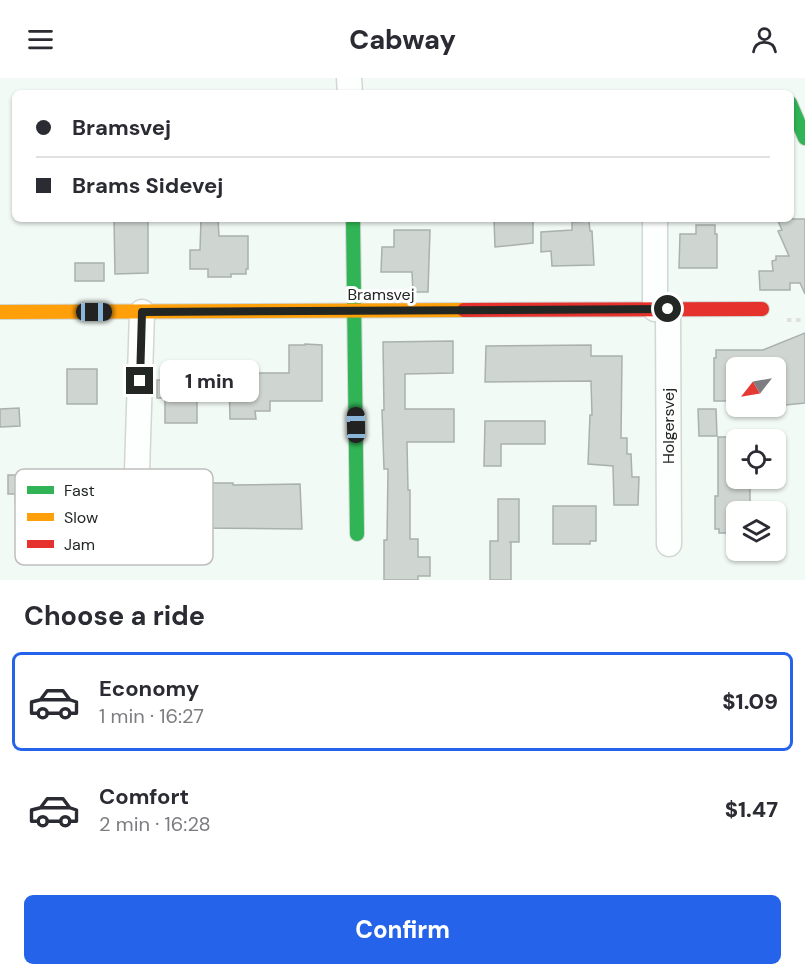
<!DOCTYPE html>
<html lang="en">
<head>
<meta charset="utf-8">
<style>
	:root { --surface:#fff; --page:#f2f2f3; --text:#2b2b33; --muted:#7c7c81; --line:#e1e1e2; --accent:#2563eb }
	body { margin:0; font-family:"DM Sans",sans-serif; background:var(--page); color:var(--text); height:100vh; display:flex; flex-direction:column; font-size:22px; white-space:nowrap }
	* { box-sizing:border-box; margin:0 }
	p { font-size:20px; color:var(--muted) }
	.icon { flex:none; width:33px; height:33px; fill:none; stroke:currentColor; stroke-width:2; stroke-linecap:round; stroke-linejoin:round }
	.map { position:relative; height:502px; overflow:hidden }
	.details { display:flex; flex-direction:column; background:var(--surface); flex:1 }
	.details>* { flex:none }
	.hud { position:absolute; left:12px; top:12px; width:782px; height:132px; border-radius:9px; box-shadow:0 2px 4px #0004; display:grid; align-content:center; height:132px; padding:0 24px; background:var(--surface) }
	.needle { width:39px; rotate:239deg }
	.tools { position:absolute; left:726px; top:279px; display:grid; gap:12px }
	.tools a { display:grid; place-items:center; width:60px; height:60px; border-radius:9px; background:var(--surface); box-shadow:0 2px 4px #0004; font-size:30px }
	.end { position:absolute; width:27px; height:27px; margin:-14px; border:8px solid #222724; background:#fff; box-shadow:0 0 0 3px #fff }
	.from { border-radius:50% }
	.bubble { position:absolute; height:42px; border-radius:9px; background:var(--surface); box-shadow:0 2px 4px #0004; font-size:20px; font-weight:800; line-height:42px; text-align:center }
	.car { position:absolute; width:18px; height:36px; margin:-18px -9px; border-radius:8px; box-shadow:0 0 4px 2px #0007; background:linear-gradient(#222 24%,#8ab4d8 0 40%,#222 0 76%,#8ab4d8 0 86%,#222 0) }
	.hud b { display:flex; align-items:center; gap:21px; height:57px; font-size:22px }
	.hud b+b { border-top:2px solid var(--line) }
	.hud i { width:15px; height:15px; background:var(--text) }
	ul { padding:0; list-style:none }
	li { display:flex; align-items:center; gap:18px; height:99px; margin:0 12px 9px; padding:0 12px; border:3px solid transparent; border-radius:9px }
	li div { flex:1 }
	li b { display:block; font-size:22px }
	li em { font-style:normal; font-weight:800 }
	li.on { border-color:var(--accent) }
	li>.icon { width:54px; height:54px; stroke-width:1.5 }
	h2 { padding:0 24px; font-size:27px; line-height:72px }
	.action { display:flex; gap:12px; margin-top:auto; padding:12px 24px }
	.action a { flex:1; height:69px; border-radius:9px; background:var(--accent); color:#fff; font-size:24px; font-weight:800; line-height:69px; text-align:center }
	header { display:flex; justify-content:space-between; align-items:center; height:78px; padding:0 24px; background:var(--surface); font-size:27px; font-weight:800 }
	.map>svg:first-child { display:block }
	.building { fill:#cfd5d1; stroke:#aab1ad; stroke-width:1.5 }
	.lines { fill:none; stroke-linecap:round; stroke-linejoin:round }
	.street-casing { stroke:#d1d7d3; stroke-width:27 }
	.fast-casing { stroke:#d1d7d3; stroke-width:16 }
	.slow-casing { stroke:#d1d7d3; stroke-width:16 }
	.jam-casing { stroke:#d1d7d3; stroke-width:16 }
	.path { stroke:#dfe2e1; stroke-width:4; stroke-dasharray:4.5 4.5; stroke-linecap:butt }
	.street { stroke:#fdfefe; stroke-width:24 }
	.fast { stroke:#30b455; stroke-width:14 }
	.slow { stroke:#ff9f0a; stroke-width:14 }
	.jam { stroke:#e5322d; stroke-width:14 }
	.route { stroke:#222724; stroke-width:8 }
	.labels { text-anchor:middle; stroke-width:6; stroke-linejoin:round; paint-order:stroke }
	.street-label { font-size:16px; fill:#222724; stroke:#fff }
	.key { fill:#fff; stroke:#bdbebd; stroke-width:1.5 }
	.key-label { font-size:16px; fill:#222724 }
</style>
</head>
<body>
<header><svg class="icon" aria-label="menu" viewBox="0 0 24 24"><path d="M4 6h16M4 12h16M4 18h16"/></svg>Cabway<svg class="icon" aria-label="person" viewBox="0 0 24 24"><circle cx="12" cy="8" r="4"/><path d="M4 21q1-7 8-7t8 7"/></svg></header>
<div class="map">
<svg width="805" height="502" viewBox="0 0 805 502">
	<rect width="100%" height="100%" fill="#f2faf5"/>
	<g class="building">
		<path d="M114,141H148V195L115,196Z"/>
		<path d="M201,141H218L219,158H248V191H246V196H231V199H208V191H190V172H200Z"/>
		<path d="M494,141H533V165L495,169Z"/>
		<path d="M777,141H805V216L800,205H790V212H760L759,193H773L772,183L776,182V178H789L778,153L782,152Z"/>
		<path d="M589,143L590,153H592L594,187L552,188L551,173L541,174V154L572,152V144Z"/>
		<path d="M696,147H715V156H717V190H679L680,156H696Z"/>
		<path d="M394,152H430L428,214H413L412,194H381L382,169H394Z"/>
		<rect x="75" y="185" width="29" height="18"/>
		<path d="M805,255V325L776,328V290H736V323H714V280H716V272H763Z"/>
		<path d="M453,263V295L405,296V331H454V364H407L408,412H410V461H418V479H430V498H418V502H384V462H387L388,391H384L382,332H384L383,264Z"/>
		<path d="M305,266L322,267V323H270V333H255L256,341H230L229,300H249L248,295H289V267H305Z"/>
		<path d="M591,267V278H622L621,360H627V376H631L632,399H639L638,427H614L613,388L588,386L590,337H592L591,303L485,304L486,268Z"/>
		<rect x="67" y="291" width="30" height="35"/>
		<path d="M186,294L197,301V345H165V320H157V302H176Z"/>
		<path d="M19,330L20,348L0,349V331Z"/>
		<path d="M698,331H716L717,358H699Z"/>
		<path d="M485,343H545V366H501V388H484Z"/>
		<path d="M718,359H736V400H750V434H736V455H719V451H715V418H718Z"/>
		<path d="M8,397H48L49,453L17,454L15,416H8Z"/>
		<path d="M201,405H233V407L300,406L302,451L197,450V414H201Z"/>
		<path d="M498,421H519V464H509H511V502H490V463H498Z"/>
		<path d="M553,428H596V463H590V466H553Z"/>
	</g>
	<g class="lines">
		<g class="street-casing">
			<g id="street">
				<path d="M349,0L350,15"/>
				<path d="M655,141V231"/>
				<path d="M668,231L669,466"/>
				<path d="M135,457L142,234"/>
			</g>
		</g>
		<g class="fast-casing">
			<g id="fast">
				<path d="M790,25L805,60"/>
				<path d="M353,141L357,456"/>
			</g>
		</g>
		<g class="slow-casing">
			<path id="slow" d="M0,234L464,232"/>
		</g>
		<g class="jam-casing">
			<path id="jam" d="M464,232L762,231"/>
		</g>
		<g class="path">
			<path d="M787,242H805"/>
			<path d="M79,484L116,466"/>
		</g>
		<use href="#street" class="street"/>
		<use href="#fast" class="fast"/>
		<use href="#slow" class="slow"/>
		<use href="#jam" class="jam"/>
	</g>
	<g class="lines">
		<path class="route" d="M140,303L142,234L668,231"/>
	</g>
	<g class="labels">
		<g class="street-label">
			<text x="381" y="222">Bramsvej</text>
			<text transform="translate(668 348) rotate(-90)" y="6">Holgersvej</text>
		</g>
	</g>
	<rect x="15" y="391" width="198" height="96" rx="9" class="key"/>
	<rect x="27" y="408" width="27" height="8" fill="#30b455"/>
	<rect x="27" y="435" width="27" height="8" fill="#ff9f0a"/>
	<rect x="27" y="462" width="27" height="8" fill="#e5322d"/>
	<g class="key-label">
		<text x="64" y="418">Fast</text>
		<text x="64" y="445">Slow</text>
		<text x="64" y="472">Jam</text>
	</g>
</svg>
<div class="tools">
<a><svg class="needle" viewBox="-14 -14 28 28"><path d="M0-13l5 13h-10z" fill="#e53935"/><path d="M0 13l5-13h-10z" fill="#7c7c81"/></svg></a>
<a><svg class="icon" aria-label="locate" viewBox="0 0 24 24"><circle cx="12" cy="12" r="6"/><path d="M12 2v4M12 18v4M2 12h4M18 12h4"/></svg></a>
<a><svg class="icon" aria-label="layers" viewBox="0 0 24 24"><path d="M12 4l9 5-9 5-9-5zM3 14l9 5 9-5"/></svg></a>
</div>
<i class="end from" style="left:668px;top:231px"></i>
<i class="end" style="left:140px;top:303px"></i>
<div class="bubble" style="left:160px;top:282px;width:99px">1 min</div>
<i class="car" style="left:94px;top:234px;rotate:90deg"></i>
<i class="car" style="left:356px;top:347px;rotate:359deg"></i>
<div class="hud">
<b><i class="from"></i>Bramsvej</b>
<b><i></i>Brams Sidevej</b>
</div>
</div>
<section class="details">
<h2>Choose a ride</h2>
<ul>
<li class="on"><svg class="icon" aria-label="car" viewBox="0 0 24 24"><path d="M5 17H2v-5l4-1 3-4h7l3 4 3 1v5h-3M9 17h6M6 11h13"/><circle cx="7" cy="17" r="2"/><circle cx="17" cy="17" r="2"/></svg><div><b>Economy</b><p>1 min · 16:27</p></div><em>$1.09</em></li>
<li><svg class="icon" aria-label="car" viewBox="0 0 24 24"><path d="M5 17H2v-5l4-1 3-4h7l3 4 3 1v5h-3M9 17h6M6 11h13"/><circle cx="7" cy="17" r="2"/><circle cx="17" cy="17" r="2"/></svg><div><b>Comfort</b><p>2 min · 16:28</p></div><em>$1.47</em></li>
</ul>
<div class="action"><a>Confirm</a></div>
</section>
</body>
</html>
